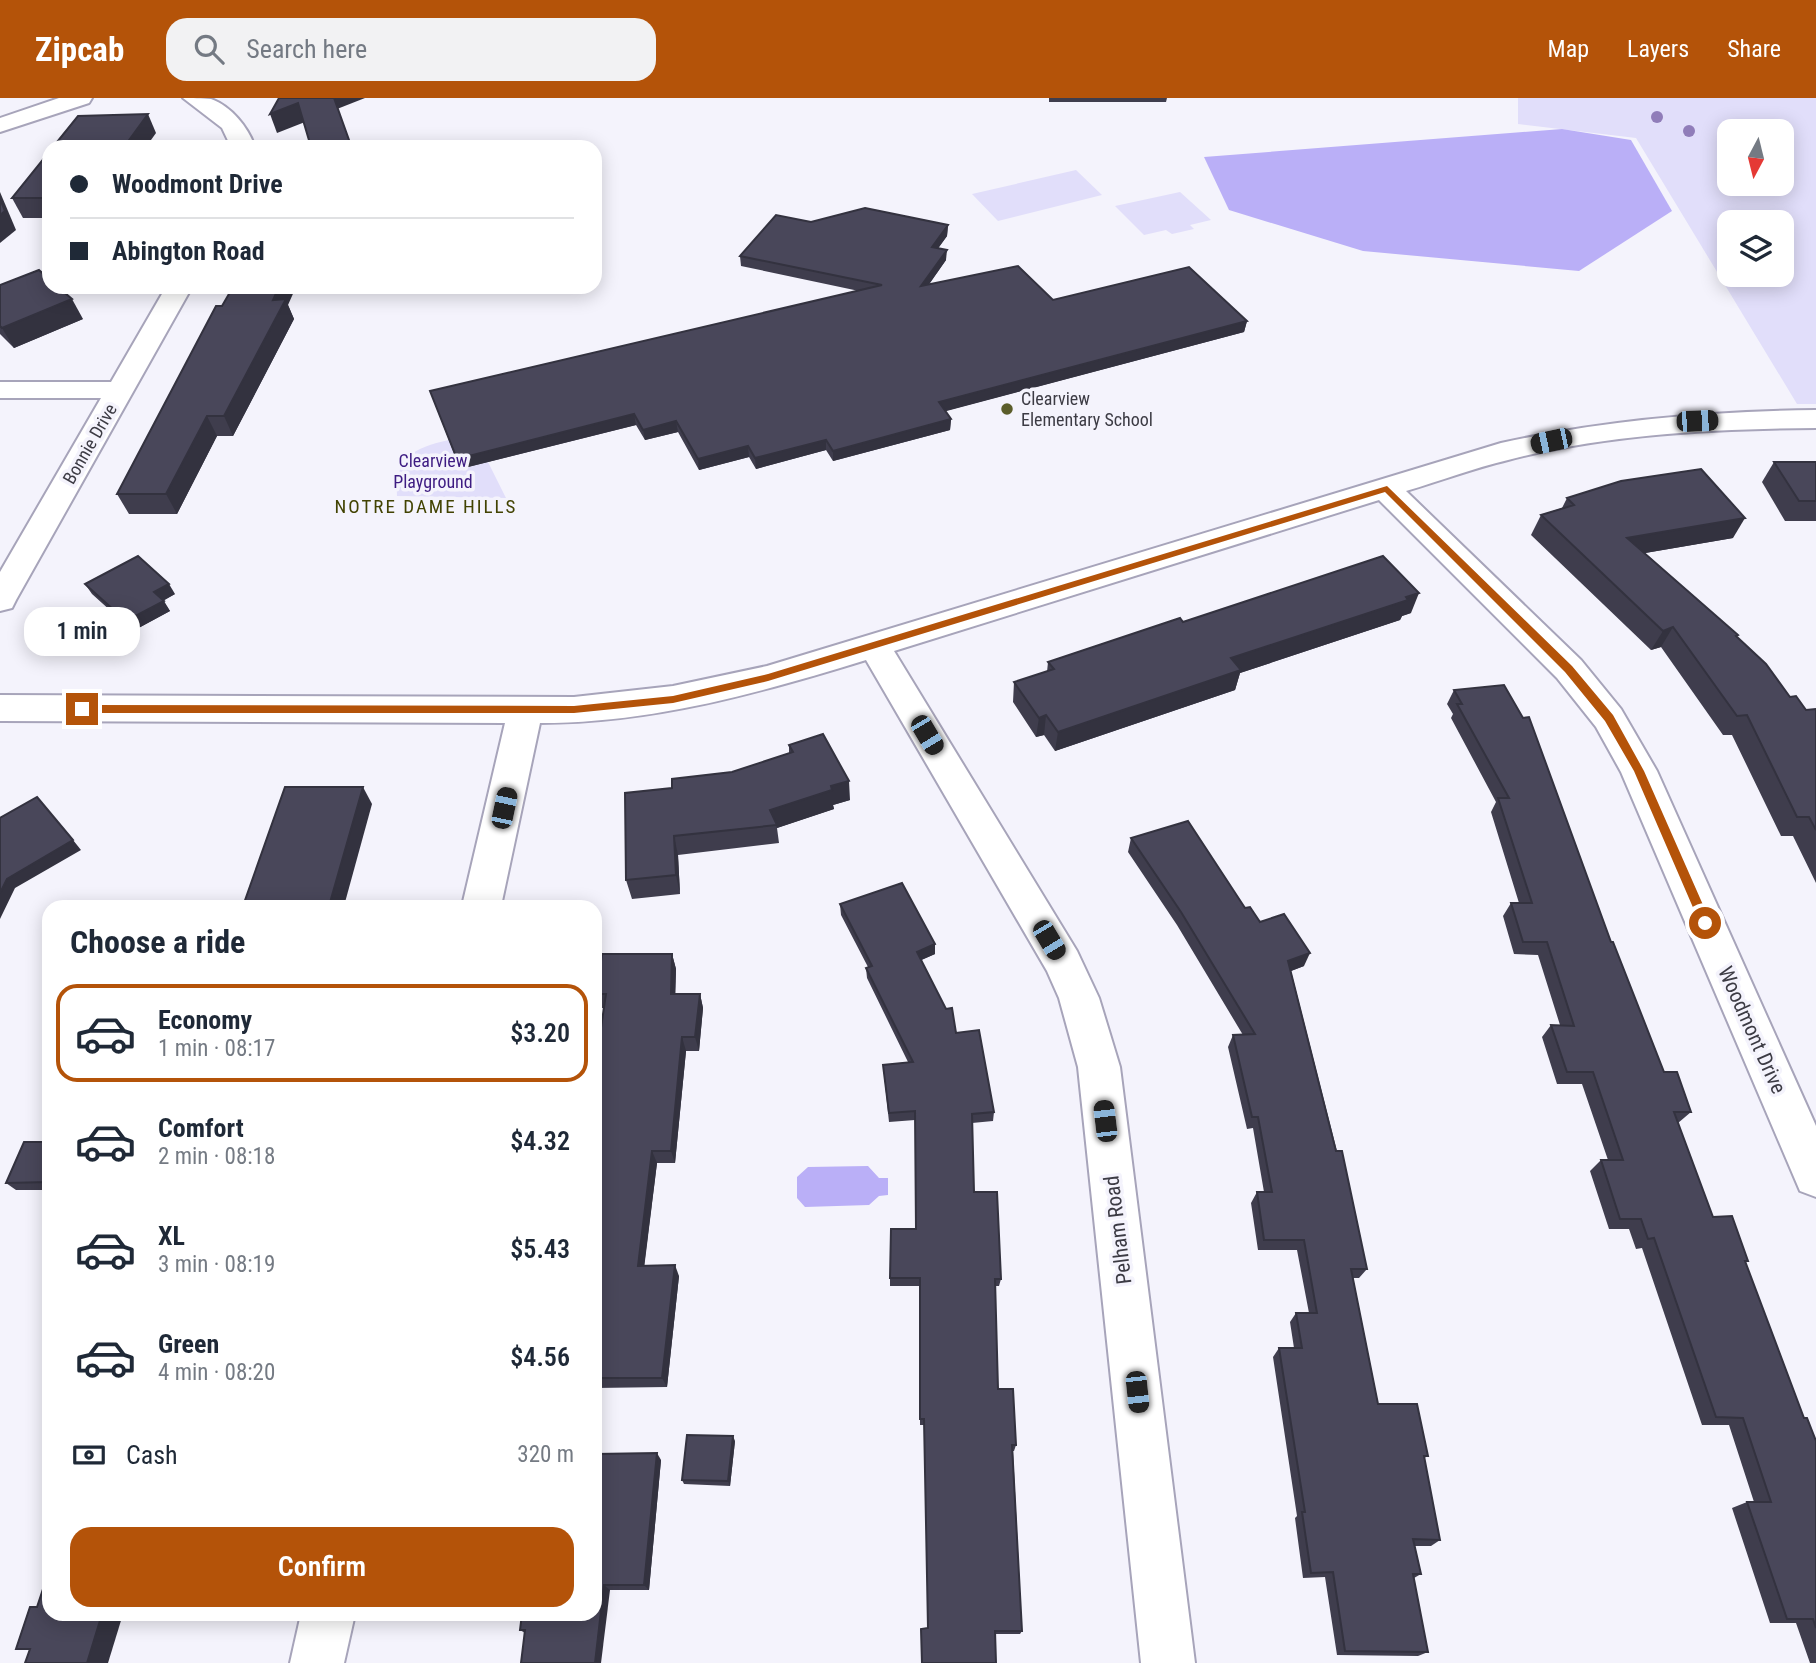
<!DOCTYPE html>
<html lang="en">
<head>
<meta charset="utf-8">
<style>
	:root { --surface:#fff; --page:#f2f2f3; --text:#1f2937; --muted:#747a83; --line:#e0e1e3; --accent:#b45309 }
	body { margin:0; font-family:"Roboto Condensed",sans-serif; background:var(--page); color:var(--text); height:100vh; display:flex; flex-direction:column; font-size:26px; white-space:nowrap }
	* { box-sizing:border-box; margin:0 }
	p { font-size:23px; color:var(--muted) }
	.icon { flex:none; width:38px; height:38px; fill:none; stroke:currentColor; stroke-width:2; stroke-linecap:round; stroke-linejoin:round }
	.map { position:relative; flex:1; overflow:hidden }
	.details { position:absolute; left:42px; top:802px; width:560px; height:721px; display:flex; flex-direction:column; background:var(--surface); border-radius:21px; box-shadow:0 4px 18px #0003 }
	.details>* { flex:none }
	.top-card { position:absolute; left:42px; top:42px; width:560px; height:154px; border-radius:21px; box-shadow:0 4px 18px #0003; display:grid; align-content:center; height:154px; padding:0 28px; background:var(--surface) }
	.needle { width:46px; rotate:187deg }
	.fabs { position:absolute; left:1717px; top:21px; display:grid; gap:14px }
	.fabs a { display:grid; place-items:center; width:77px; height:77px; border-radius:14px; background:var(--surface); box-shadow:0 4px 18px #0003; font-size:35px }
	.end { position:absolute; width:32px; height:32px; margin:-16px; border:9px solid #b45309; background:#fff; box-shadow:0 0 0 4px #fff }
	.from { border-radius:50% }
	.bubble { position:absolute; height:49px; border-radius:21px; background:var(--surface); box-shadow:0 4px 18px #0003; font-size:23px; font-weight:600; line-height:49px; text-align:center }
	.car { position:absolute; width:21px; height:42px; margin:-21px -10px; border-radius:9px; box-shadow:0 0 5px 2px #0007; background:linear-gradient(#222 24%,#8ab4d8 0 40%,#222 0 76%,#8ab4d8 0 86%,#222 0) }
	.top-card b { display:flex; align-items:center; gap:24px; height:66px; font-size:26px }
	.top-card b+b { border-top:2px solid var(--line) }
	.top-card i { width:18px; height:18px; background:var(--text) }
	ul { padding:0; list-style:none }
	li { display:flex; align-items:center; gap:21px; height:98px; margin:0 14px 10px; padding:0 14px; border:4px solid transparent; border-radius:21px }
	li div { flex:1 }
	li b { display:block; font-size:26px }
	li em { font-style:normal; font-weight:600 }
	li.current { border-color:var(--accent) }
	li>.icon { width:63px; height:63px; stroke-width:1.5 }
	h2 { padding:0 28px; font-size:32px; line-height:84px }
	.pay { display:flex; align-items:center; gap:18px; height:77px; padding:0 28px; font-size:26px }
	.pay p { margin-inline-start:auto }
	.cta { display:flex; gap:14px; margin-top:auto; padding:14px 28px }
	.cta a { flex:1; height:80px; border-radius:21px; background:var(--accent); color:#fff; font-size:28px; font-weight:600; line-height:80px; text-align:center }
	header { display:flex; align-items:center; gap:42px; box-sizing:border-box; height:98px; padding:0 35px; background:var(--accent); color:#fff }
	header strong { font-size:33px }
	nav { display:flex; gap:38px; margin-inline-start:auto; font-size:24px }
	.search { width:490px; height:63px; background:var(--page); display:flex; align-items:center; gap:18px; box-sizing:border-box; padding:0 24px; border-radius:21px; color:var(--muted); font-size:26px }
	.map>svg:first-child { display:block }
	.green { fill:#e1defa; fill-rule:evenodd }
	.water { fill:#baaff7 }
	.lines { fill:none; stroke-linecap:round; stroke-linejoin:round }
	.minor-casing { stroke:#a7a4ba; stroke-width:4 }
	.minor { fill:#fff; fill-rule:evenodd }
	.tree { fill:#907db9 }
	.wall { fill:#3f3d4d }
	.shaded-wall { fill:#33323f }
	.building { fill:#49475a; stroke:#33323f; stroke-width:2 }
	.route { fill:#b45309 }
	.poi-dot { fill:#5b5d2a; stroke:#f4f3fc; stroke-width:2.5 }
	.labels { text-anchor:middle; stroke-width:7; stroke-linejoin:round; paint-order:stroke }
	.far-poi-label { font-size:18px; fill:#3c3b44; stroke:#f4f3fc; text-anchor:start }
	.far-street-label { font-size:18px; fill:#3c3b44; stroke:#f4f3fc }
	.far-park-label { font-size:18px; fill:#3e1c82; stroke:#f4f3fc }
	.far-neighbourhood-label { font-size:19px; letter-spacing:2px; fill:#424302; stroke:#f4f3fc }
	.street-label { font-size:21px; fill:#3c3b44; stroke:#f4f3fc }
</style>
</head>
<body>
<header>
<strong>Zipcab</strong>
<div class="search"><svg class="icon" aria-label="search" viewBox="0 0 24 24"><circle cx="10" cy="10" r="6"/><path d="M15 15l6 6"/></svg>Search here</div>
<nav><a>Map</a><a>Layers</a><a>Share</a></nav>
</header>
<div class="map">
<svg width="1816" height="1565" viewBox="0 0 1816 1565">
	<rect width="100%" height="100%" fill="#f4f3fc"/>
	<g class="green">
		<path d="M1518,0H1816V306H1797L1636,40L1518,26ZM1729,33H1782V86H1729ZM1729,124H1782V177H1729Z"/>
		<path d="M1076,72L1102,97L998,123L972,96Z"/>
		<path d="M1180,94L1211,122L1190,127L1194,131L1172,136L1166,132L1144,137L1115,108Z"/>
		<path d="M449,342L460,371L488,364L506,400L397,398C395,359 413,350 449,342Z"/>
	</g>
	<g class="water">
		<path d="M1562,31L1631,42L1672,113L1579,173L1363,153L1229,112L1204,59Z"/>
		<path d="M868,1068L879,1080H888V1097L879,1098L869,1107L805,1109L797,1100V1079L808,1069Z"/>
	</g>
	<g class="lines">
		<g class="minor-casing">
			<g id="minor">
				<path d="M59,0H92L89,5L0,34V20Z"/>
				<path d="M183,0C191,0 203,0 211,1C231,8 248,29 255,49H231L222,30Z"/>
				<path d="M166,189H192L16,502L12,510L0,513V474L101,300H0V284H111Z"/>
				<path d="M1816,312V330C1713,331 1608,336 1508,362C1474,370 1440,383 1406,393L1581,562L1621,611L1657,673L1816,1028V1099L1800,1093L1621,674L1596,629L1557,580L1379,402L894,553L1077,853L1099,900L1120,969L1195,1565H1141L1078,969L1059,900L1047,873L866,562C759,595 652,625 540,625L501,808H462L505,625L0,623V597L574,599L673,588L767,568L1501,345C1605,322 1709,313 1816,312Z"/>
				<path d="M301,1516H355L344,1565H290Z"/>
			</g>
		</g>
		<use href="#minor" class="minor"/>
	</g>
	<g class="tree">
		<circle cx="1657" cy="19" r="6"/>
		<circle cx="1689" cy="33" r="6"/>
	</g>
	<g class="wall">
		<path d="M1049,0H1167L1166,4H1049Z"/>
		<path d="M49,54V120H23L12,100Z"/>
		<path d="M811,124L948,127L947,138L938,150L946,162L929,186L1053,202L1247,223L1244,234L945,313L951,321L950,332L833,363L826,352L756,371L749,359L699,372L678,334L645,342L636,327L460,371L430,293L859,193L741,168L740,158Z"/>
		<path d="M0,187L83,221L14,250L0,236Z"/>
		<path d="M288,207L294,221L233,338H217L177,416H129L117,396Z"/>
		<path d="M1774,364H1816V423H1785L1762,384Z"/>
		<path d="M1567,400L1733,440L1645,455L1737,539L1790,599L1806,612L1816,611V785L1793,738H1781L1732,637H1723L1661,549L1651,552L1531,437L1541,417L1562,410Z"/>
		<path d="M85,486L175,496L163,503L170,513L133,533L92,496Z"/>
		<path d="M1411,515L1402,518L1400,522L1240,575L1235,592L1055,653L1044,637L1036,639L1013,604L1014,584L1047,574L1048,564L1183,524Z"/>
		<path d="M1454,592L1611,844L1664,974L1691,1014L1678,1025L1713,1119L1748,1163L1745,1165L1804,1320L1816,1343V1565H1810L1796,1525H1770L1732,1410L1747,1404H1754L1729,1327H1702L1642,1150L1636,1151L1629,1131H1609L1590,1073L1601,1062H1608L1582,986H1557L1542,939L1551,927H1560L1538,857L1514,856L1503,818L1511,805H1519L1491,714L1496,704L1451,620L1453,616L1447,606Z"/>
		<path d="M789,647L850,702L833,707L834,711L777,730L779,745L678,757L680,796L632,801L626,782L672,690L732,674L789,655Z"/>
		<path d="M1131,740L1245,810L1304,868L1291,873L1367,1171L1359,1180H1353L1378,1306L1428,1358L1424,1360L1440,1442L1431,1448H1415L1421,1476L1414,1480L1428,1554L1418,1558L1337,1557L1325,1479L1303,1480L1295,1420L1297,1418L1273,1259L1279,1250H1294L1290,1224L1296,1215H1309L1297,1152H1258L1251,1105L1257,1094H1264L1253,1030L1247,1031L1228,949L1233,937H1243L1177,827L1128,754Z"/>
		<path d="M840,806L935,846V856L921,862L994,1014L993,1023L972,1025L974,1094L1001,1181L999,1188H995L998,1291L1016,1347L1014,1353H1013L1022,1533L1020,1536H995L928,1530L924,1327H920V1188H890V1180L916,1131L915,1022L889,1024L883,967L908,964L867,880L866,870L868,869L841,817Z"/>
		<path d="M672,856L676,871L675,896H700L703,910L699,953H686L675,1065H657L644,1168L679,1178L667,1289L595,1290V970L604,910H601L596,896Z"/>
		<path d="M49,1044V1092H16L6,1085Z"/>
		<path d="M735,1343L730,1388L684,1386L682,1382Z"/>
		<path d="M595,1356L661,1362L649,1492H610L525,1535L520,1532Z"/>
	</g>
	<g class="shaded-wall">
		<path d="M334,0H365L337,11Z"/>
		<path d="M298,5L305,24L277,35L270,16Z"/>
		<path d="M148,16L156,35L146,49H124Z"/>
		<path d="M0,94L16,132L0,145Z"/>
		<path d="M948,127L947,138L932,159V149Z"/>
		<path d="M947,152L946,162L921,198V188Z"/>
		<path d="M279,189H296L288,207L294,221L233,338L224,318Z"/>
		<path d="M72,201L83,221L14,250L2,230Z"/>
		<path d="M1247,223L1244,234L939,315V304Z"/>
		<path d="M634,316L636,327L460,371L457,361Z"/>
		<path d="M207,318L217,338L177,416L166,396Z"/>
		<path d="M951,321L950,332L833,363V353Z"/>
		<path d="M676,323L678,334L645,342L643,332Z"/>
		<path d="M826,342V352L756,371L755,360Z"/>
		<path d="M748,348L749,359L699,372L698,361Z"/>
		<path d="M1745,420L1733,440L1616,460L1627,440Z"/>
		<path d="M169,486L175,496L160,504L154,494Z"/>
		<path d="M1419,495L1411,515L1402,518L1400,522L1240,575L1235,592L1055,653L1058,634L1231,560Z"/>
		<path d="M164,503L170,513L133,533L126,523Z"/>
		<path d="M1673,529L1661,549L1651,552L1663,533Z"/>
		<path d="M1046,617L1044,637L1036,639L1039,620Z"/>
		<path d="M849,683L850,702L833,707L834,711L777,730L770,712L831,688Z"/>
		<path d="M363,689L372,706L344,808H329Z"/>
		<path d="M674,738L678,757L680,796L676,777Z"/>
		<path d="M73,742L81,752L15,790L0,821V795L7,781Z"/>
		<path d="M935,846V856L917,864V854Z"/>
		<path d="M1310,855L1304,868L1283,876L1288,863Z"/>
		<path d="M672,856L676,871L675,910L671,896Z"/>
		<path d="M700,896L703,910L699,953L695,939Z"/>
		<path d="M682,939L686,953L675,1065L671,1053Z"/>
		<path d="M652,1053L657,1065L643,1179L638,1168Z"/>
		<path d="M675,1167L679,1178L667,1289L662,1280Z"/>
		<path d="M733,1338L735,1343L730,1388L728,1383Z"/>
		<path d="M657,1355L661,1362L649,1492L644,1487Z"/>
		<path d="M604,1487L610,1492L601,1565H595Z"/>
		<path d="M102,1516H123L108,1565H87Z"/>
	</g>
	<g class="building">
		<path d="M279,0H334L349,42L346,49H311L298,5L270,16Z"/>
		<path d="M148,16L124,49H53L78,18Z"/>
		<path d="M49,54V100H12Z"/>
		<path d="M0,101L5,113L0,117Z"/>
		<path d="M865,110L948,127L932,149L947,152L921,188L1018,168L1053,202L1189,169L1247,223L939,304L951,321L833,353L826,342L755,360L748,348L698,361L676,323L643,332L634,316L457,361L430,293L882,187L740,158L776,117L811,124Z"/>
		<path d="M39,172L49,181V189H58L72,201L2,230L0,228V187Z"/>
		<path d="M233,189H279L273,202L286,201L224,318H207L166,396H117L216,208H222Z"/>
		<path d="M1774,364H1816V403H1799Z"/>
		<path d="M1701,371L1745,420L1627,440L1738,537L1736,538L1766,566L1790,599L1796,598L1806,612L1816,611V732L1809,719H1797L1747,617L1737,618L1673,529L1663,533L1541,417L1574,407L1567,400L1621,383Z"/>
		<path d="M138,458L169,486L154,494L164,503L126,523L85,486Z"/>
		<path d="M1383,458L1419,495L1406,499L1408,502L1231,560L1241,572L1058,634L1046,617L1039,620L1014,584L1054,571L1048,564L1180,520L1183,524Z"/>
		<path d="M1504,587L1523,620L1529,619L1611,844H1613L1664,974H1677L1691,1014H1674L1713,1119L1732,1118L1748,1163H1745L1804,1320H1807L1816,1343V1530L1813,1521H1787L1747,1404H1771L1743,1320L1716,1319L1654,1140L1648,1141L1641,1121H1620L1601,1062H1623L1593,974H1567L1551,927L1574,928L1547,844H1523L1511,805H1532L1498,700H1509L1457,606H1462L1454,592Z"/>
		<path d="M823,636L849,683L831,688L832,692L770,712L777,727L674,738L676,777L626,782L625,695L672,690V681L732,674L793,654L789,647Z"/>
		<path d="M285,689H363L329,808H243Z"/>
		<path d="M37,699L73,742L7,781L0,795V720Z"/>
		<path d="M1188,723L1245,810L1250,809L1260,824L1284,816L1310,855L1288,863L1336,1053H1342L1367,1171H1351L1378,1306H1417L1428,1358H1424L1440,1442L1413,1441L1421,1476H1413L1428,1554L1345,1553L1333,1474L1311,1475L1302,1414H1305L1279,1250H1302L1296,1215H1317L1304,1142H1264L1257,1094H1272L1258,1019H1252L1233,937L1255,936L1181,814L1131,740Z"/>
		<path d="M902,785L935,846L917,854L946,911L952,910L956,935L979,932L994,1014L972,1016L974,1094H997L1001,1181H995L998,1291H1013L1016,1347H1012L1022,1533H995L996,1565H922L921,1531L928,1530L924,1321H920V1180H890L891,1131H916L915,1013L889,1015L883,967L913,964L866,870L872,868L840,806Z"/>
		<path d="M602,856H672L671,896H700L695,939H682L671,1053H652L638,1168L675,1167L662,1280H595V970L606,896H596Z"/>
		<path d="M24,1044H49V1084L6,1085Z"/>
		<path d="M687,1337L733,1338L728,1383L682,1382Z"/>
		<path d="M657,1355L644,1487H604L595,1565H521L525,1532H520L522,1516H595V1356Z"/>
		<path d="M49,1473V1516H102L87,1565H25L30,1551H16L30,1509H37Z"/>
	</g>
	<path class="route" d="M1387,388L1572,568L1613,617L1644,673L1711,825L1709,828H1701L1634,673L1605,623L1565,574L1385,394L768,583L673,605L574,615H82L77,611L82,607L574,608L673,598L768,576Z"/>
	<circle class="poi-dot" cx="1007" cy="311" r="7"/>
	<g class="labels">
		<g class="far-poi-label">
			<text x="1021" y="307">Clearview<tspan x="1021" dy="21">Elementary School</tspan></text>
		</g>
		<g class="far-street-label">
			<text transform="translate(90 346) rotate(-60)" y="6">Bonnie Drive</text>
		</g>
		<g class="far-park-label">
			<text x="433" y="369">Clearview<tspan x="433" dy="21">Playground</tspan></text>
		</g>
		<g class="far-neighbourhood-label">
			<text x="426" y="415">NOTRE DAME HILLS</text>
		</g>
		<g class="street-label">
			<text transform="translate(1752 932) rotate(66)" y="7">Woodmont Drive</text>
			<text transform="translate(1118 1132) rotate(-97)" y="7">Pelham Road</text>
		</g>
	</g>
</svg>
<div class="fabs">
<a><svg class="needle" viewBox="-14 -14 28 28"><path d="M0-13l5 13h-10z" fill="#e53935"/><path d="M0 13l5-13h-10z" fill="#747a83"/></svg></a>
<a><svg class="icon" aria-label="layers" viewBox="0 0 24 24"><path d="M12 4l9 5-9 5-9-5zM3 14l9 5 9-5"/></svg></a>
</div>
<i class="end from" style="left:1705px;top:825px"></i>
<i class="end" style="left:82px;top:611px"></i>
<div class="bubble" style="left:24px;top:509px;width:116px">1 min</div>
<i class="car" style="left:1697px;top:323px;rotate:88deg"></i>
<i class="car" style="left:1551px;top:343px;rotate:258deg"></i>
<i class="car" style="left:927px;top:637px;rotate:149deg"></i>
<i class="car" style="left:504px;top:710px;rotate:12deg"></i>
<i class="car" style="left:1049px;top:842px;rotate:149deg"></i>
<i class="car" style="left:1105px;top:1023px;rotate:353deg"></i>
<i class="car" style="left:1137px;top:1294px;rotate:174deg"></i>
<div class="top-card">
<b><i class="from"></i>Woodmont Drive</b>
<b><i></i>Abington Road</b>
</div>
<section class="details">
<h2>Choose a ride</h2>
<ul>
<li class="current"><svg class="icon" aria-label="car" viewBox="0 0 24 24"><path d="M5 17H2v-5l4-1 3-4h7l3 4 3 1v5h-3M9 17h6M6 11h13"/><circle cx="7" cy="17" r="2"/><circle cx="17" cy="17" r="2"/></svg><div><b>Economy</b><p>1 min · 08:17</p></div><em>$3.20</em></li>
<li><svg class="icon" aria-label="car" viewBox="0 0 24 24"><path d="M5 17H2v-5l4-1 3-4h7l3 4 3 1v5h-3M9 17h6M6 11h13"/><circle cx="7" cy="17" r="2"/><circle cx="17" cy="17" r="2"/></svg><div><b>Comfort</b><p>2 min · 08:18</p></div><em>$4.32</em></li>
<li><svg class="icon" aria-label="car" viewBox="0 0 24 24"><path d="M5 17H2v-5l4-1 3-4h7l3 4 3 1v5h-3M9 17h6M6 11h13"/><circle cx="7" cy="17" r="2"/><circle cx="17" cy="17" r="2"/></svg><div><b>XL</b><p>3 min · 08:19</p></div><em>$5.43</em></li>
<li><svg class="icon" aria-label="car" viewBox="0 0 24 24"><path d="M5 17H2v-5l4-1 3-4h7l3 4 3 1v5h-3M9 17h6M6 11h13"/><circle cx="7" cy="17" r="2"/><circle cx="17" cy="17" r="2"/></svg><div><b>Green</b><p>4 min · 08:20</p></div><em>$4.56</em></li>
</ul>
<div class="pay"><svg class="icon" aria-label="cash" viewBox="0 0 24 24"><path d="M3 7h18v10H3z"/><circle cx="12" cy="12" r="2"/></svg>Cash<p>320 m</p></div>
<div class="cta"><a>Confirm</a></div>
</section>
</div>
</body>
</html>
